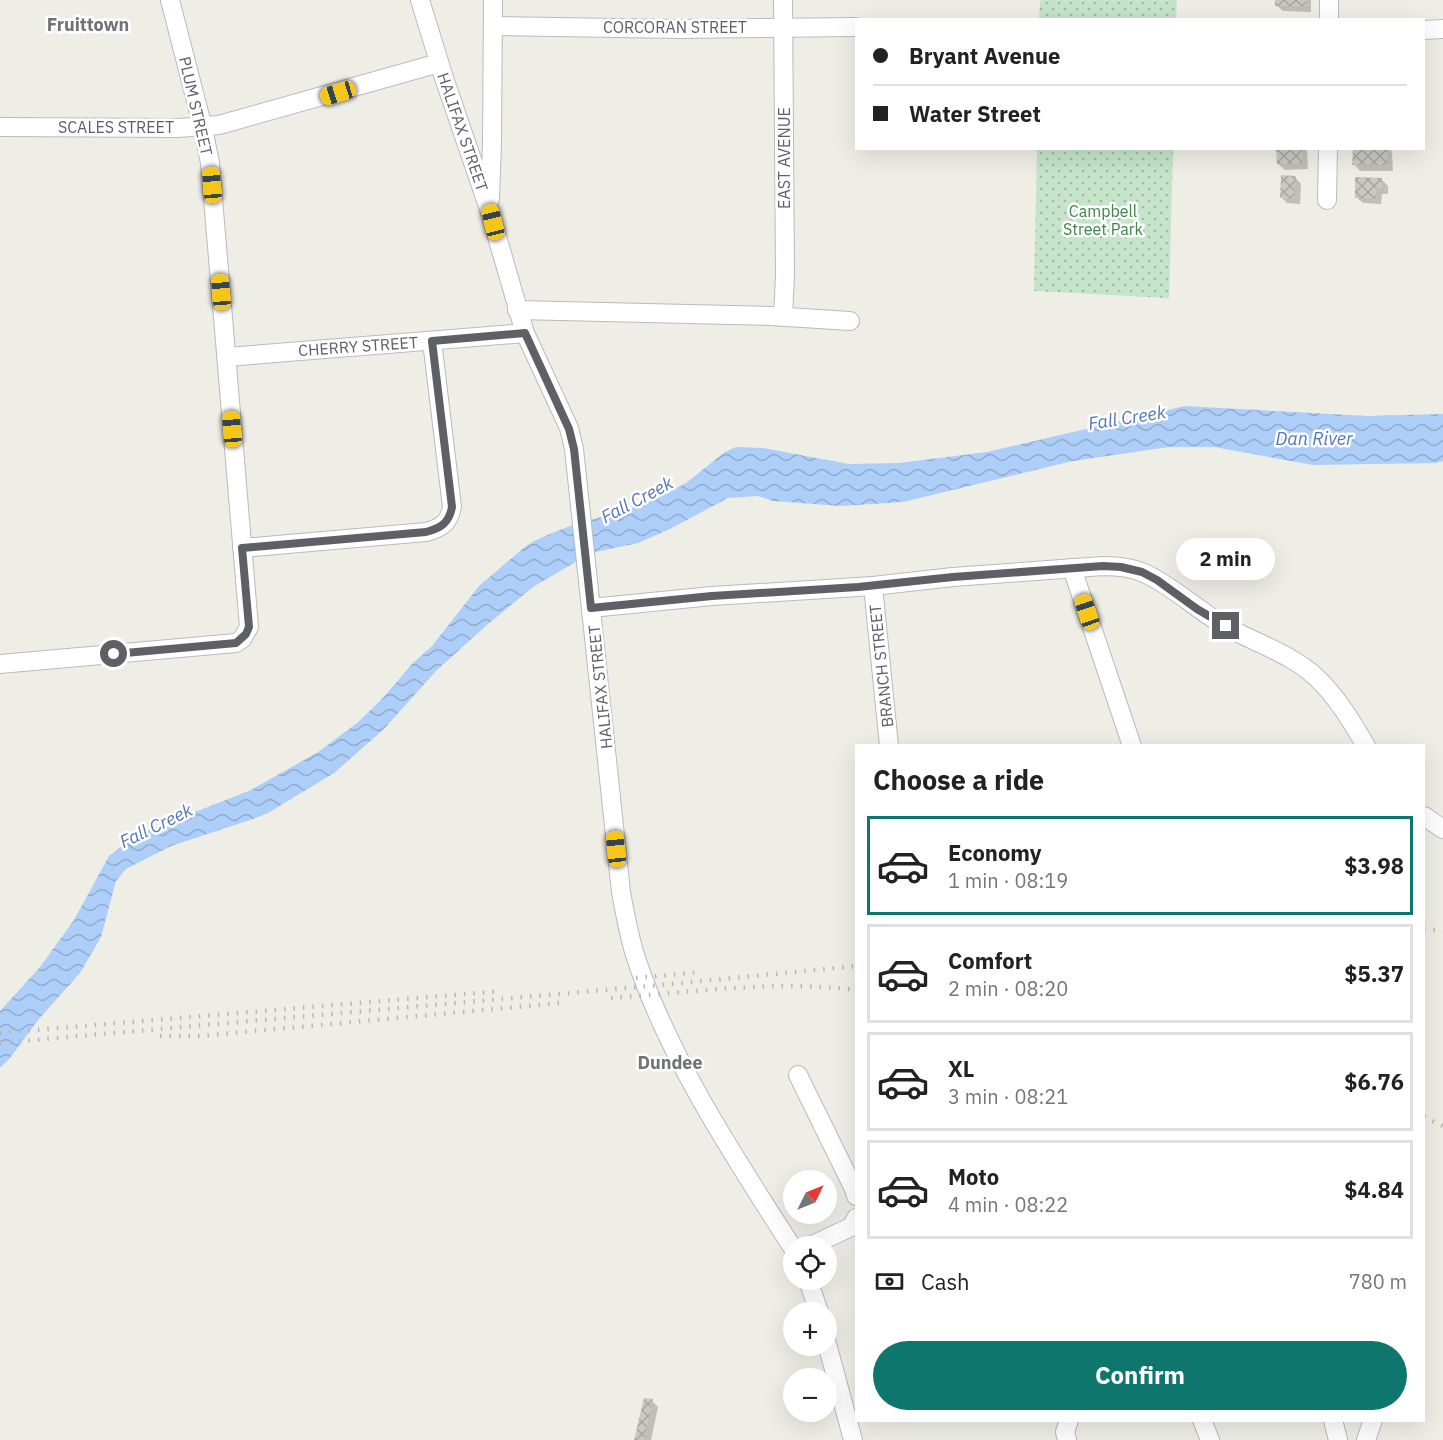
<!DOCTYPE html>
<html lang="en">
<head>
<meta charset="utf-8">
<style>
	:root { --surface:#fff; --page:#f6f6f6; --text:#222; --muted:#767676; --line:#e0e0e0; --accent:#0f766e }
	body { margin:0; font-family:"IBM Plex Sans",sans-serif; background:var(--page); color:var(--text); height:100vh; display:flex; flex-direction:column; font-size:22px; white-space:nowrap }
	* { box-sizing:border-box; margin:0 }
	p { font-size:20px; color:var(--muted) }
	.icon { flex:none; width:33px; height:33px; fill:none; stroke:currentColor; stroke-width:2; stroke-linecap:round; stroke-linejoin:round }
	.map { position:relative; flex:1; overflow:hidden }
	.side { position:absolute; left:855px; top:744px; width:570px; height:678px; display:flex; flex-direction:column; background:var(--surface); border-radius:0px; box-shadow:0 6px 24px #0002 }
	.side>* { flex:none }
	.guide { position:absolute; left:855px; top:18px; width:570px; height:132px; border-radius:0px; box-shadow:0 6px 24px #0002; display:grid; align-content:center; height:132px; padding:0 18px; background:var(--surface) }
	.needle { width:39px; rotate:47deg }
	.controls { position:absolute; left:783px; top:1170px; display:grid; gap:12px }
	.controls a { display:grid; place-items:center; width:54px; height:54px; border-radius:50%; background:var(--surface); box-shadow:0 6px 24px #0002; font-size:30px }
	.end { position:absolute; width:27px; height:27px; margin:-14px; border:8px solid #5e6065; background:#fff; box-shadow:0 0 0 3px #fff }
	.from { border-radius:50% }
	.bubble { position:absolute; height:42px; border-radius:21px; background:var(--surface); box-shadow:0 6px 24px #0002; font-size:20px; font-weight:700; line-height:42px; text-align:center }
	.car { position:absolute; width:18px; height:36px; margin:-18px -9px; border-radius:8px; box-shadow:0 0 4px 2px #0007; background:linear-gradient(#f5c518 24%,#345 0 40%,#f5c518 0 76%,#345 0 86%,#f5c518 0) }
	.guide b { display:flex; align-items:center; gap:21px; height:57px; font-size:22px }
	.guide b+b { border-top:2px solid var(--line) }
	.guide i { width:15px; height:15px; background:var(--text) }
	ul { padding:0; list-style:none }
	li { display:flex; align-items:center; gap:18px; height:99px; margin:0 12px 9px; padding:0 6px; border:3px solid var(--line); border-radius:0px }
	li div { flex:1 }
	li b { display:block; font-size:22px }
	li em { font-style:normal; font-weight:700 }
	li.selected { border-color:var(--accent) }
	li>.icon { width:54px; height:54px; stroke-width:1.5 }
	h2 { padding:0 18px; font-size:27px; line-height:72px }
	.pay { display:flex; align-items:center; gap:15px; height:66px; padding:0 18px; font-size:22px }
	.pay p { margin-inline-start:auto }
	.action { display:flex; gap:12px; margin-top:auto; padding:12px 18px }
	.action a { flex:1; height:69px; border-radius:36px; background:var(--accent); color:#fff; font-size:24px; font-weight:700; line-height:69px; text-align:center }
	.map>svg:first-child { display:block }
	.green { fill:url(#green-dots) }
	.water { fill:url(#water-waves) }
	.shadow { fill:#0003 }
	.building { fill:url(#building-cross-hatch) }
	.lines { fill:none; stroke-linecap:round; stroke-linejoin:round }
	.minor-casing { stroke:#b9babf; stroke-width:20 }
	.minor { stroke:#fff; stroke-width:18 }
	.rail { stroke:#b6b7b7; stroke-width:4.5; stroke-dasharray:1.5 8; stroke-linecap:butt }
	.route { stroke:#5e6065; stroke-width:8 }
	.labels { text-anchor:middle; stroke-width:5; stroke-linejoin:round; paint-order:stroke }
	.street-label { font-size:16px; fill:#5e6065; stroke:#fff }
	.park-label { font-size:16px; fill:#3d854a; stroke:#fff }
	.neighbourhood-label { font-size:18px; font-weight:bold; fill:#6f7277; stroke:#fff }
	.water-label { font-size:18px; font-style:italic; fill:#5176bb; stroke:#fff }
</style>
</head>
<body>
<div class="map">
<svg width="1443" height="1440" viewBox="0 0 1443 1440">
	<defs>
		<pattern id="green-dots" width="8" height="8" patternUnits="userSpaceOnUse" patternTransform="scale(1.5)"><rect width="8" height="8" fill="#c5e4c9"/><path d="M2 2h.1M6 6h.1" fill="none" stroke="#a3bca7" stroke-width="1.8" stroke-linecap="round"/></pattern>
		<pattern id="water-waves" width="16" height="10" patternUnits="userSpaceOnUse" patternTransform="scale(1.5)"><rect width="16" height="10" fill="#adcef8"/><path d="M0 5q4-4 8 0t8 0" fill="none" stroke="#90abcc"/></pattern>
		<pattern id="building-cross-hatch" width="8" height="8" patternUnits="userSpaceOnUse" patternTransform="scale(1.5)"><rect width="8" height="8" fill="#cbc8c3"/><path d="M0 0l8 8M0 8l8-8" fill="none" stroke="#a8a6a2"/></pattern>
	</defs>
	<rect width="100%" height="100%" fill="#efeee6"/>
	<g class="green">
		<path d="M1040,0H1177L1176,19H1039Z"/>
		<path d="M1037,149H1173L1169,298L1034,291Z"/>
	</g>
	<path class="water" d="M1185,406L1367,416L1443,414V461L1435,463L1313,465L1214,447H1169L1073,461L903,502L841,506L773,501L758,496L728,498L670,529L638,543L591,553L533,587L488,624L437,670L383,730L334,773L268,813L250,820L171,846L126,869L116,881L101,937L80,973L39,1019L10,1058L0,1068V1011L40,967L74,920L109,856L137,835L251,790L318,752L357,723L382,699L412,664L432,646L479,586L526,546L536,540L567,527L648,503L686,483L725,452L736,447L763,448L849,464L899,463L987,452Z"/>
	<g class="shadow">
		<path d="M1276,0H1311V12L1283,11L1276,5Z"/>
		<path d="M1278,148H1305L1307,151L1308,169L1285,170L1278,164Z"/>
		<path d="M1354,148H1389L1392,152L1393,171H1360L1354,164Z"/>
		<path d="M1295,177L1301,184L1300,204L1287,203L1281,197Z"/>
		<path d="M1381,179L1388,186V194H1382L1381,204L1363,203L1356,197Z"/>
		<path d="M652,1401L658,1407L651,1440H636Z"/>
	</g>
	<g class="building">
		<rect x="1275" y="0" width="31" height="6"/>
		<path d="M1276,148H1302V164H1277Z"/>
		<path d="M1353,148H1387V165H1352Z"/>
		<path d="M1281,175L1296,176L1294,199L1280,198Z"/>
		<path d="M1355,177L1382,178V188H1376V198H1355Z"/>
		<path d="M644,1398L653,1399L644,1440H634Z"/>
	</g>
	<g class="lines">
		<g class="minor-casing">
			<g id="minor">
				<path d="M420,0L444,78L489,209L525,333L569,428L574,449L621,892C625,914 629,937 636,958C669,1059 737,1161 794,1250"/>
				<path d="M1329,20V0"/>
				<path d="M493,26L679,29L856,27"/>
				<path d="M1424,30L1443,29"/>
				<path d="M0,127L178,128L219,125L439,63"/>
				<path d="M490,199L492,143L493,0"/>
				<path d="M1327,200L1328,148"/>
				<path d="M517,310L771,316L850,321"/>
				<path d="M783,317L785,275L783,0"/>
				<path d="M227,357L525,333"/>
				<path d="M242,548L426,532C441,528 449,523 452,507L432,341"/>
				<path d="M1072,568L1132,746"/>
				<path d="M873,586L889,746"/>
				<path d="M591,608L712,596L873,586L953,577L1103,566C1117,566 1131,567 1144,573C1173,586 1197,610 1225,626C1255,643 1292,654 1317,678C1337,697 1352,722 1366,746"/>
				<path d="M0,664L236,643L242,639L249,627L210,163L203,128L170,0"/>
				<path d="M1424,816L1443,829"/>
				<path d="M798,1075L854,1189L856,1196"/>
				<path d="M810,1246L851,1227L856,1218"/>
				<path d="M808,1280L819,1312"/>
				<path d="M826,1340L853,1440"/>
				<path d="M1202,1420L1210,1440"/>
				<path d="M1333,1420L1338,1440"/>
				<path d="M1067,1440L1065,1432L1069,1420"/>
				<path d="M1366,1440L1373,1420"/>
			</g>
		</g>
		<use href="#minor" class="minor"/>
		<g class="rail">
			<path d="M1424,929L1443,931"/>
			<path d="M636,978L701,972"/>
			<path d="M611,998C693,992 775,980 856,990"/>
			<path d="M0,1033L501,991"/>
			<path d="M160,1036H200L560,1003"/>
			<path d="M0,1043L661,985L856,966"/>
			<path d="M1424,1117L1443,1126"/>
		</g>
	</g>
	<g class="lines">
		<path class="route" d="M114,654L236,643L246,634L249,627L242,548L426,532C441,528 449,523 452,507L432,341L525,333L569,429L574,449L591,608L712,596L858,587L953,577L1103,566L1121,567L1142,572L1157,580L1197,609L1226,626"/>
	</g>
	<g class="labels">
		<g class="street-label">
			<text x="675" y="33">CORCORAN STREET</text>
			<text transform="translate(196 106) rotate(77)" y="6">PLUM STREET</text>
			<text x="116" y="133">SCALES STREET</text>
			<text transform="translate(463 132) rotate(71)" y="6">HALIFAX STREET</text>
			<text transform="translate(784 158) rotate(-90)" y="6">EAST AVENUE</text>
			<text transform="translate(358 346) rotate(-4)" y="6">CHERRY STREET</text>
			<text transform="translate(881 666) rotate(-96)" y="6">BRANCH STREET</text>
			<text transform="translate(600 687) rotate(-96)" y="6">HALIFAX STREET</text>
		</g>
		<g class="park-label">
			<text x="1103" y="217">Campbell<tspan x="1103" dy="18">Street Park</tspan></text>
		</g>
		<g class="neighbourhood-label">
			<text x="88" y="31">Fruittown</text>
			<text x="670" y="1069">Dundee</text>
		</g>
		<g class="water-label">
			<text transform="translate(1127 418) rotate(-9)" y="6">Fall Creek</text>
			<text x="1314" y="445">Dan River</text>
			<text transform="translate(637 500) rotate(-28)" y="6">Fall Creek</text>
			<text transform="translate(156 826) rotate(-26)" y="6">Fall Creek</text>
		</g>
	</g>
</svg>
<div class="controls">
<a><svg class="needle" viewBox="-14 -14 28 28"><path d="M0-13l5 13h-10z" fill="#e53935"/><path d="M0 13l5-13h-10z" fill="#767676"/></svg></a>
<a><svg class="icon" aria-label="locate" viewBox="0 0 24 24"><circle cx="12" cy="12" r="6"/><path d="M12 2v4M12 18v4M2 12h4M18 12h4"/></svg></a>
<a>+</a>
<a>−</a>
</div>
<i class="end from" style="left:114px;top:654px"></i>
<i class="end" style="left:1226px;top:626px"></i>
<div class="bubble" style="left:1176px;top:538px;width:99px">2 min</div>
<i class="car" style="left:338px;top:93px;rotate:253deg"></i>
<i class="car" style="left:212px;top:185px;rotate:355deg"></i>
<i class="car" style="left:493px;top:222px;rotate:346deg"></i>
<i class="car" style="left:221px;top:292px;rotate:355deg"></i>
<i class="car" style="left:232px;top:429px;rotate:355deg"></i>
<i class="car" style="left:1087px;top:612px;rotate:341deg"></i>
<i class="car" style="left:616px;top:849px;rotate:354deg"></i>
<div class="guide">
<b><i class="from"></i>Bryant Avenue</b>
<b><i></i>Water Street</b>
</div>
<section class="side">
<h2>Choose a ride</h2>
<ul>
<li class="selected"><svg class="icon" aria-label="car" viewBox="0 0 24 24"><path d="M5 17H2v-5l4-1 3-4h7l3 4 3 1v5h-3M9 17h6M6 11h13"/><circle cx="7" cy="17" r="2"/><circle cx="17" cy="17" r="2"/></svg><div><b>Economy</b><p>1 min · 08:19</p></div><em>$3.98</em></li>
<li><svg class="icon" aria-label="car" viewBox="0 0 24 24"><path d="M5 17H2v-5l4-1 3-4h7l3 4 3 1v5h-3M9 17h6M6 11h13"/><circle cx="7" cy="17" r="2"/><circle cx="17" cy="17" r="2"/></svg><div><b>Comfort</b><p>2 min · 08:20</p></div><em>$5.37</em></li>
<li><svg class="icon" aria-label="car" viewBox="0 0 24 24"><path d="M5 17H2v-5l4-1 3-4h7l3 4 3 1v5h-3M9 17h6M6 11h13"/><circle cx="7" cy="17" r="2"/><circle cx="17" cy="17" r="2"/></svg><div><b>XL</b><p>3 min · 08:21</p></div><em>$6.76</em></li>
<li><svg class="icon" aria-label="car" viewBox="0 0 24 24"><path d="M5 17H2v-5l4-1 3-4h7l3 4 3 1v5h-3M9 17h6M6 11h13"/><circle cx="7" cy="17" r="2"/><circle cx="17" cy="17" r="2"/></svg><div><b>Moto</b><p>4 min · 08:22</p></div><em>$4.84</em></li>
</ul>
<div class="pay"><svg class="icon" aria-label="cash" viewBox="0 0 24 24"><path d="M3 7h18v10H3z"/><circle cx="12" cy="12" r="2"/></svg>Cash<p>780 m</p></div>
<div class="action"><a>Confirm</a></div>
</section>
</div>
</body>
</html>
